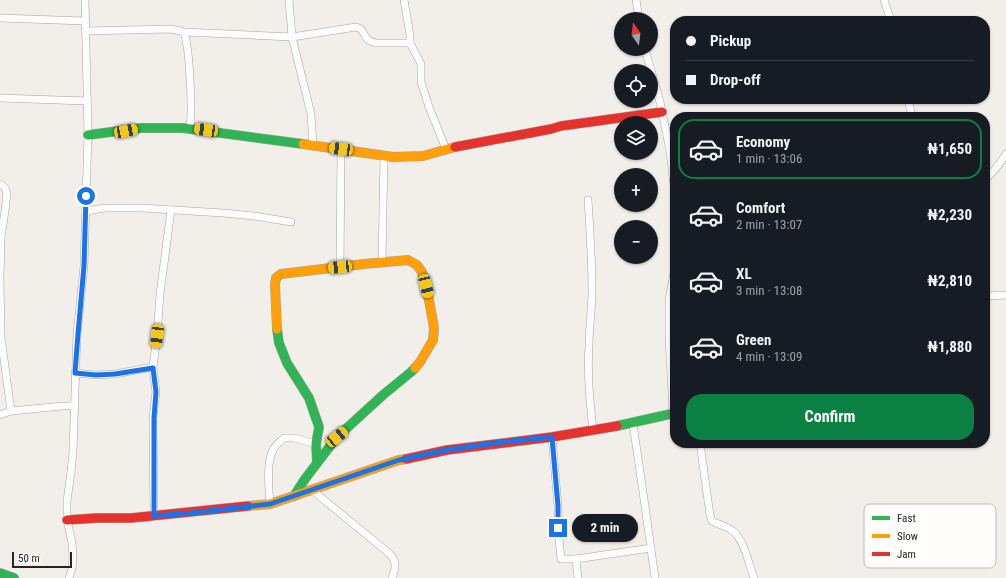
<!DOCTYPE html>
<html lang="en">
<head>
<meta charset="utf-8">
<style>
	:root { --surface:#171b24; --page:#242831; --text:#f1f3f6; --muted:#9ea1a6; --line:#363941; --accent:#0b8043 }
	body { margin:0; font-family:"Roboto Condensed",sans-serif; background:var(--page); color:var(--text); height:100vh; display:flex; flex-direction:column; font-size:15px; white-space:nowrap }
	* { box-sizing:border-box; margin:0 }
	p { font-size:13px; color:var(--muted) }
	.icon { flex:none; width:22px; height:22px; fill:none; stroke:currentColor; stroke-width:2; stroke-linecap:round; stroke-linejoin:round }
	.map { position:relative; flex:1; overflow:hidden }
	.side { position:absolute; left:670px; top:112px; width:320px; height:336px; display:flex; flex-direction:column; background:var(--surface); border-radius:16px; box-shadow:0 1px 3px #0004 }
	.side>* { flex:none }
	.hud { position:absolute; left:670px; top:16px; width:320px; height:88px; border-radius:16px; box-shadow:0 1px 3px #0004; display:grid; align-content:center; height:88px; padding:0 16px; background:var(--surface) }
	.needle { width:26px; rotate:346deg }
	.tools { position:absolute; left:614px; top:12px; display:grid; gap:8px }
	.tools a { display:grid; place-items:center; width:44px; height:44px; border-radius:50%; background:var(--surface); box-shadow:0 1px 3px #0004; font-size:20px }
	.scale { position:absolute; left:12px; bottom:10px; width:60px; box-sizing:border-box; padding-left:4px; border:2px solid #262320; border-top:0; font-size:11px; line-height:14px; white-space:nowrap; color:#262320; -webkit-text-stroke:3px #fefdfb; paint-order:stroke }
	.end { position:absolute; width:18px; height:18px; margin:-9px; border:5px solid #1a73e8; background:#fff; box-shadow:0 0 0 2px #fff }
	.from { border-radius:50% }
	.bubble { position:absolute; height:28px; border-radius:14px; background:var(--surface); box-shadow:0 1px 3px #0004; font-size:13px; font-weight:700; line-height:28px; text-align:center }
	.car { position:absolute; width:12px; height:24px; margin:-12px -6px; border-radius:5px; box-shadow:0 0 3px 1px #0007; background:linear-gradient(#f5c518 24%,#345 0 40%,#f5c518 0 76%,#345 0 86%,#f5c518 0) }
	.hud b { display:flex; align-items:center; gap:14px; height:38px; font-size:15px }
	.hud b+b { border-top:1px solid var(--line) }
	.hud i { width:10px; height:10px; background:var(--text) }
	ul { padding:7px 0 0; list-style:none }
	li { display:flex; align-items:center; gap:12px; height:60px; margin:0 8px 6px; padding:0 8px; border:2px solid transparent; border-radius:16px }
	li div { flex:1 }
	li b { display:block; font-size:15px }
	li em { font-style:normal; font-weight:700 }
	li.selected { border-color:var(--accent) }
	li>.icon { width:36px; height:36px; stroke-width:1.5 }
	.cta { display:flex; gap:8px; margin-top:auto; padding:8px 16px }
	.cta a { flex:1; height:46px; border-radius:16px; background:var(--accent); color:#fff; font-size:16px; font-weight:700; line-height:46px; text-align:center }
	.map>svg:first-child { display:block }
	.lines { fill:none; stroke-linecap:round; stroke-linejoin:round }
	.street-casing { stroke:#a7a4a1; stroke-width:8 }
	.fast-casing { stroke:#a7a4a1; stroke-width:10 }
	.slow-casing { stroke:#a7a4a1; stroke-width:10 }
	.jam-casing { stroke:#a7a4a1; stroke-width:10 }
	.street { stroke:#fdfcfc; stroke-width:7 }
	.fast { stroke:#30b455; stroke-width:9 }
	.slow { stroke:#ff9f0a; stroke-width:9 }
	.jam { stroke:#e5322d; stroke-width:9 }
	.route { stroke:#1a73e8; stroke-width:5 }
	.key { fill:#fefdfb; stroke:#bdbcb9; stroke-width:1 }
	.key-label { font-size:11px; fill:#262320 }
</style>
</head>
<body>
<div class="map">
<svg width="1006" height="578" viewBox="0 0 1006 578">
	<rect width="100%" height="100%" fill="#f2eeea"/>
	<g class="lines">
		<g class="street-casing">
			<g id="street">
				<path d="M289,0L292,37L311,114L313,145"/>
				<path d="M404,0L410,35V43L421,64V82L429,107L446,149"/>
				<path d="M636,0L639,19"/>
				<path d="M884,0L891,21"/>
				<path d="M0,18L85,21"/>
				<path d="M85,31L169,29L176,30L184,32C189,48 189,64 190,80C191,96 192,112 190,128"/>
				<path d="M184,32L292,37L356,27L361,29C367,37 364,40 376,43H410"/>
				<path d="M645,49L660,102L670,151L675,194"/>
				<path d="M0,98L87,101"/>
				<path d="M908,99L912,117"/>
				<path d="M985,179C994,173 1000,163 1006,154"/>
				<path d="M0,184L3,186L5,188L7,193L5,211L1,238L0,280L1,337L11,411"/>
				<path d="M588,200C590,230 592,260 592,291C592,309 589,327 589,346C587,374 590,402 593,431"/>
				<path d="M86,211L105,208H142L223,213L254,216L291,222"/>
				<path d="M382,263L384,155"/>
				<path d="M340,267L341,149"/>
				<path d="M985,295L987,296L1006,295"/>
				<path d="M153,367L156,392L153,418L154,516"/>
				<path d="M75,373L96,375L115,374L153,367L157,336L160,294L171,210"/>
				<path d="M673,413L669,335V301L675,266"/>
				<path d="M0,415L11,411L63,406H75"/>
				<path d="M633,424L644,499L655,578"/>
				<path d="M552,437L558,506L559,539L561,559H576L651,548"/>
				<path d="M700,443L710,515L712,521C719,525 728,526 734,532C744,540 749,565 754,578"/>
				<path d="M312,490L390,554C397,563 396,567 392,578"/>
				<path d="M270,504C269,489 266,463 273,450C275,445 280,442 284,438H294L316,444"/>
				<path d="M576,559L578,578"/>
				<path d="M69,578L72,569L73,555L72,543L67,520V501L71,472L73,451L77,334L84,266L88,135L85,0"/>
			</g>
		</g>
		<g class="fast-casing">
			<g id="fast">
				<path d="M88,135L141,128H183L303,144"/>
				<path d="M277,329L279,343L287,363L309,398L319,427L316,444L317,462"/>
				<path d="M617,426L675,413"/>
				<path d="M294,496L305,479L337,437L383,395L411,372L415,368"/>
				<path d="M0,573L14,578"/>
			</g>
		</g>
		<g class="slow-casing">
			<g id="slow">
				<path d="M303,144L393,157L423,156L455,147"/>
				<path d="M277,329L275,285L276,278L281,274L364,264L408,260L417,265L422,272L429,300L434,328L433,340L420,362L415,368"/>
				<path d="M248,506L270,504L399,460L406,459"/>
			</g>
		</g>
		<g class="jam-casing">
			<g id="jam">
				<path d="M455,147L551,129L561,126L662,112"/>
				<path d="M406,459L447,450L552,437L617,426"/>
				<path d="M67,520L97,518H131L248,506"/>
			</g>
		</g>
		<use href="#street" class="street"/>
		<use href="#fast" class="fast"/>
		<use href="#slow" class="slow"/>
		<use href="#jam" class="jam"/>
	</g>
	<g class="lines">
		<path class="route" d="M86,196L84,266L78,334L75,373L96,375L115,374L153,368L156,392L154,418V516L192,513L270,504L399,460L447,450L502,442L552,437L558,506V528"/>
	</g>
	<rect x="864" y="504" width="132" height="64" rx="6" class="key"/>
	<rect x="872" y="516" width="18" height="4" fill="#30b455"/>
	<rect x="872" y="534" width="18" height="4" fill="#ff9f0a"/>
	<rect x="872" y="552" width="18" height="4" fill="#e5322d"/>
	<g class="key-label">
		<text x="897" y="522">Fast</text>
		<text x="897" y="540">Slow</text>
		<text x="897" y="558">Jam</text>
	</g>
</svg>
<div class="tools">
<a><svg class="needle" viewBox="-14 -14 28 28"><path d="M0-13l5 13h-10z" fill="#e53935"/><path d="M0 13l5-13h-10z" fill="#9ea1a6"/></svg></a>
<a><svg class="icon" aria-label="locate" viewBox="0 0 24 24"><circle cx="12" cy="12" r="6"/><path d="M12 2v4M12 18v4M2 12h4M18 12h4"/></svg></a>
<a><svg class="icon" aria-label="layers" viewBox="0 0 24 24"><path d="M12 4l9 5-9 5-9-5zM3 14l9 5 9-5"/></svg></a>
<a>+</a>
<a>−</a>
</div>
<div class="scale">50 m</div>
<i class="end from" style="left:86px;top:196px"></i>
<i class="end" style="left:558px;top:528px"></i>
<div class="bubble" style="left:572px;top:514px;width:66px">2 min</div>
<i class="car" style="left:206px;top:130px;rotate:278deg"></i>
<i class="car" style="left:126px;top:131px;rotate:79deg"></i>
<i class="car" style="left:341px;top:149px;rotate:278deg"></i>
<i class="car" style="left:340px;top:267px;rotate:264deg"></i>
<i class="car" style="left:426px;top:286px;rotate:166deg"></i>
<i class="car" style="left:157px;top:336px;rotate:187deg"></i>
<i class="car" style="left:337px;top:437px;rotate:51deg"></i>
<div class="hud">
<b><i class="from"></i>Pickup</b>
<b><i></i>Drop-off</b>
</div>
<section class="side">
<ul>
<li class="selected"><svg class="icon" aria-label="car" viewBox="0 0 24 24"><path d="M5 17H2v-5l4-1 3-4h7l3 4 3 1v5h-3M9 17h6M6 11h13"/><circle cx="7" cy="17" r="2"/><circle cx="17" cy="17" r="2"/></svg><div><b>Economy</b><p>1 min · 13:06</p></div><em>₦1,650</em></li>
<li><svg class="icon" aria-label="car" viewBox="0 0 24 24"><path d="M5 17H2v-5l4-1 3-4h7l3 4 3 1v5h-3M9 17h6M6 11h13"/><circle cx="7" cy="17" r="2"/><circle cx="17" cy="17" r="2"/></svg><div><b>Comfort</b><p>2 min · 13:07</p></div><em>₦2,230</em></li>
<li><svg class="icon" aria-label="car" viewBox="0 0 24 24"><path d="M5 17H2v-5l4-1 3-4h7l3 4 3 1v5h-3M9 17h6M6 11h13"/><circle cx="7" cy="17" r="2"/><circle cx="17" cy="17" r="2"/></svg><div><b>XL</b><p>3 min · 13:08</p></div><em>₦2,810</em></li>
<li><svg class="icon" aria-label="car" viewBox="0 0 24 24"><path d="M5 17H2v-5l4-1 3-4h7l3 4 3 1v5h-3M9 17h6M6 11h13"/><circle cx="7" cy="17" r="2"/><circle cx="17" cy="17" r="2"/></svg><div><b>Green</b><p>4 min · 13:09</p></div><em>₦1,880</em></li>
</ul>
<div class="cta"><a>Confirm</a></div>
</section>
</div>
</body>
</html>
